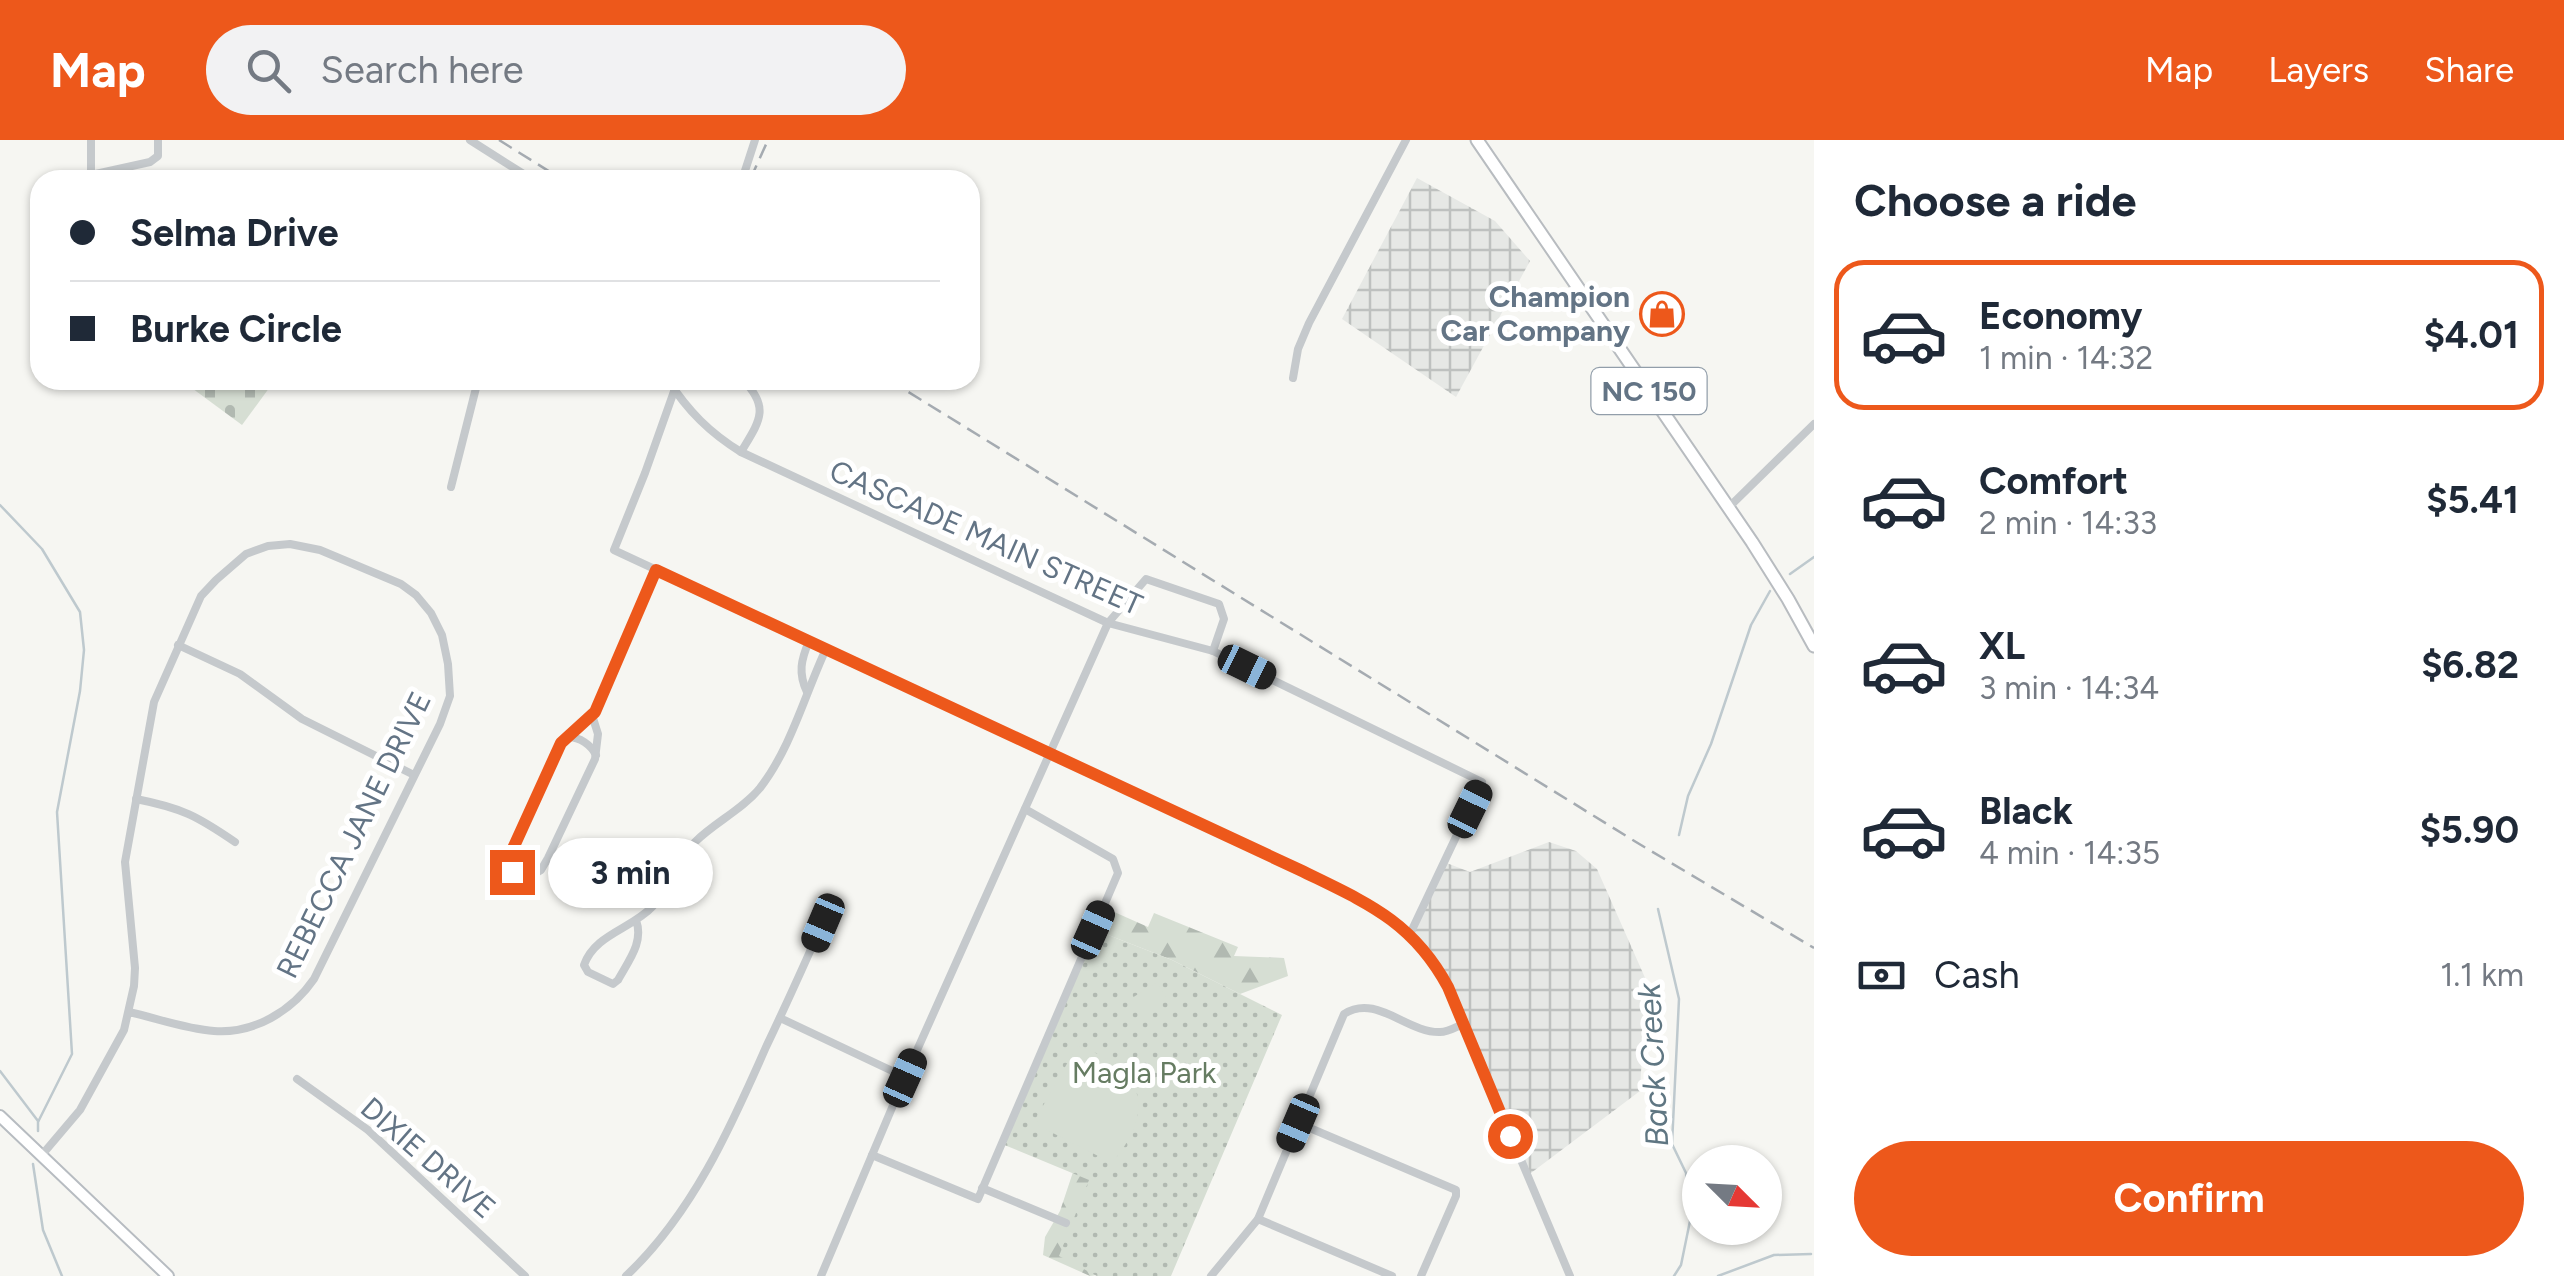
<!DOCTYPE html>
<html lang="en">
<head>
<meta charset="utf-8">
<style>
	:root { --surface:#fff; --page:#f2f2f3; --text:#1f2937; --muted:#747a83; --line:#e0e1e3; --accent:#ed581b }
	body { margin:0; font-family:Figtree,sans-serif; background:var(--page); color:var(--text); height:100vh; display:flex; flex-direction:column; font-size:38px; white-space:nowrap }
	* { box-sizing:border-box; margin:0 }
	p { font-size:32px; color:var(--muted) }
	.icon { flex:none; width:55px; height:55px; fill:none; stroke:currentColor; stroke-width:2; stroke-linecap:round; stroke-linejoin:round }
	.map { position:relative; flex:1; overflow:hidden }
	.drawer { display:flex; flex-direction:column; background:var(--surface); width:750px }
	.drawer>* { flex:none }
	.guide { position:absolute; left:30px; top:30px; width:950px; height:220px; border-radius:30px; box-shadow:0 2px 8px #0004; display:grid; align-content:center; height:220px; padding:0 40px; background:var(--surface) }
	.needle { width:65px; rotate:114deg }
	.controls { position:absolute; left:1682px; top:1005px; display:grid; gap:20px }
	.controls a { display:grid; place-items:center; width:100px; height:100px; border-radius:50%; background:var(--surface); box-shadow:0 2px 8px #0004; font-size:50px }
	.end { position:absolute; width:45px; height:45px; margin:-22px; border:12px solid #ed581b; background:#fff; box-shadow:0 0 0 5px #fff }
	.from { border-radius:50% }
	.bubble { position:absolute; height:70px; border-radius:35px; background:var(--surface); box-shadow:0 2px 8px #0004; font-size:32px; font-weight:700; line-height:70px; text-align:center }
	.car { position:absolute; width:30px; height:60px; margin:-30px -15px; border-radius:12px; box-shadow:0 0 8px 2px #0007; background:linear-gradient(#222 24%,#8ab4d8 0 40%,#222 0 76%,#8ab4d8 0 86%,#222 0) }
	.guide b { display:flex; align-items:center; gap:35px; height:95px; font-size:38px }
	.guide b+b { border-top:2px solid var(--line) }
	.guide i { width:25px; height:25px; background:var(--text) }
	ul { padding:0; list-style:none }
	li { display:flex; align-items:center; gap:30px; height:150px; margin:0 20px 15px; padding:0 20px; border:5px solid transparent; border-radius:30px }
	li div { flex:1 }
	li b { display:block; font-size:38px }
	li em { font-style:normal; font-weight:700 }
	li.on { border-color:var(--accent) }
	li>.icon { width:90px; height:90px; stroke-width:1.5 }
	h2 { padding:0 40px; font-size:45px; line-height:120px }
	.pay { display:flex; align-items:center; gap:25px; height:110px; padding:0 40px; font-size:38px }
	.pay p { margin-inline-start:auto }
	.button { display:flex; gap:20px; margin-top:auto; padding:20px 40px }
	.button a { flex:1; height:115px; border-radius:60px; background:var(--accent); color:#fff; font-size:40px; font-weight:700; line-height:115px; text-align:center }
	header { display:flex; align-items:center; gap:60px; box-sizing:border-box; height:140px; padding:0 50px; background:var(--accent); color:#fff }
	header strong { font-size:48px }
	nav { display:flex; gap:55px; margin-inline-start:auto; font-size:35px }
	.search { width:700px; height:90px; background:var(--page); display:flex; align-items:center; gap:25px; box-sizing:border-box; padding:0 35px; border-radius:55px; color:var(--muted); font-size:38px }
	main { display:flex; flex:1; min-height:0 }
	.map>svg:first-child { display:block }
	.industrial { fill:url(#industrial-grid) }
	.forest { fill:url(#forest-firs) }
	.cemetery { fill:url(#cemetery-stones) }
	.park { fill:url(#park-dots) }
	.pitch { fill:#d6ded3 }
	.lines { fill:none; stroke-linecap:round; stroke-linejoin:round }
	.stream { stroke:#bec9ce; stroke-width:2.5 }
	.secondary-casing { stroke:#b7bcc1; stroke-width:14 }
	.primary-casing { stroke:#b8bcc0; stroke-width:15 }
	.street { stroke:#c5c9cc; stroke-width:8 }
	.secondary { stroke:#fff; stroke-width:10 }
	.primary { stroke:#fff; stroke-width:11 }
	.rail { stroke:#a5abb1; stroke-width:2.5; stroke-dasharray:15 8; stroke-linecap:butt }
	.route { stroke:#ed581b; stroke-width:12 }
	.labels { text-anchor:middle; stroke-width:10; stroke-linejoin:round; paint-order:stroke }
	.shield { fill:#fff; stroke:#929eaa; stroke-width:2.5 }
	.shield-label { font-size:28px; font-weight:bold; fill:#637485 }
	.poi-label { font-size:30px; font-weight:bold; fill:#637485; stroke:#fff; text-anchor:end }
	.street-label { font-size:30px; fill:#637485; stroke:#fff }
	.park-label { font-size:30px; fill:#667c62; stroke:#fff }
	.water-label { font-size:32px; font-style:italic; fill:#5f7682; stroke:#fff }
</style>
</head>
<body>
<header>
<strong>Map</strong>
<div class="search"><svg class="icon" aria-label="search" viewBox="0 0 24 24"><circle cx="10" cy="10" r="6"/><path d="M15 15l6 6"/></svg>Search here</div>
<nav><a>Map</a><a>Layers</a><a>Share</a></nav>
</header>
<main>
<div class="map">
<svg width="1814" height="1136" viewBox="0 0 1814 1136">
	<defs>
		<pattern id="industrial-grid" width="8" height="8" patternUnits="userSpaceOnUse" patternTransform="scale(2.5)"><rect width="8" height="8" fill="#e6e8e5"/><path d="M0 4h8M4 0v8" fill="none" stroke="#bec1bf"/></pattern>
		<pattern id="forest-firs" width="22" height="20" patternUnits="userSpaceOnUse" patternTransform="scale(2.5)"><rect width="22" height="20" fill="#d6ded3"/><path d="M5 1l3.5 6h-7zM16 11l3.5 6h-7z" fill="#b1b9b1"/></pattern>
		<pattern id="cemetery-stones" width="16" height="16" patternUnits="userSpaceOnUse" patternTransform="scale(2.5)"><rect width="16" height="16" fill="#d6ded3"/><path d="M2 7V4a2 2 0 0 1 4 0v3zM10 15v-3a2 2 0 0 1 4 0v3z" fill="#b1b9b1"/></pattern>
		<pattern id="park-dots" width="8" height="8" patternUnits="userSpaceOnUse" patternTransform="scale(2.5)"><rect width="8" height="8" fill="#d6ded3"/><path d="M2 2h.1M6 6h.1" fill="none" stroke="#b1b9b1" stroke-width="1.8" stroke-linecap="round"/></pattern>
	</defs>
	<rect width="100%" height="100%" fill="#f6f6f2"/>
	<g class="industrial">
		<path d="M1417,38L1495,81L1530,121L1456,257L1342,179Z"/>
		<path d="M1549,702L1576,711L1597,729L1646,840L1640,951L1527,1036L1448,847L1410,794L1444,722L1470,732Z"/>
	</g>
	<g class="forest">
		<path d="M1103,767L1148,787L1154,773L1238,807L1234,816L1284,818L1288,836L1240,854L1172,820L1093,789Z"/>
		<path d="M1074,1029L1108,1044L1104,1134L1090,1136L1043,1115L1045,1097L1060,1071Z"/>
	</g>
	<path class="cemetery" d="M187,240H275L242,285L185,243Z"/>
	<path class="park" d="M1093,789L1172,820L1282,875L1171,1136H1097L1059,1116L1089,1040L1002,1004Z"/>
	<g class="pitch">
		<path d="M1157,842L1166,857L1142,873L1132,858Z"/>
		<path d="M1077,906C1144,927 1157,969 1112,1023L1039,986L1036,978Z"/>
	</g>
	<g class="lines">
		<g class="stream">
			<path d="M0,365L42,409L80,472L84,510L80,551L57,672L72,914L38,982V991"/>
			<path d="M1790,434L1814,417"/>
			<path d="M1679,695L1688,656L1711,604L1751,485L1770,451"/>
			<path d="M1658,769L1679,859L1672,1004L1686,1033L1690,1081L1681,1125L1674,1136"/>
			<path d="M0,931L38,981"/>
			<path d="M33,1024L43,1090L62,1136"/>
			<path d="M1718,1136L1774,1115L1811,1114"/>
		</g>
		<g class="secondary-casing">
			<path id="secondary" d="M0,976L168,1136"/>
		</g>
		<g class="primary-casing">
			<path id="primary" d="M1477,0L1752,402L1788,459L1814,506"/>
		</g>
		<g class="street">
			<path d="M470,0L533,40"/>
			<path d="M91,35L150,22L158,16V0"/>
			<path d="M91,40V0"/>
			<path d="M742,40L755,0"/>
			<path d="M1293,238L1298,209L1309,183L1406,0"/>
			<path d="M668,240C688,271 710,293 741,312L1108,483L1213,511L1482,642L1410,794"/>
			<path d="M678,240L645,333L614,410L1300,730C1365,762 1412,780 1448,847L1570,1136"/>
			<path d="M741,312C759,282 771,268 743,240"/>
			<path d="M451,347L478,240"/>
			<path d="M1728,368L1814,284"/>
			<path d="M178,505L240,534L302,579L414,635"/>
			<path d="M807,552C798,533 801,520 809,501"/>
			<path d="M592,575L598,594L595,619L548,718L541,730L531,736L521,735L508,727L511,715L561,603L595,572L656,429"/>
			<path d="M568,597C580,597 591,605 596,615"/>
			<path d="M136,659C182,668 197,676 235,702"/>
			<path d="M636,780C644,802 629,820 618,840L613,844L588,832L584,825C595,794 632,789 653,766C671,748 677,721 695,702C715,682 742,670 760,648C791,608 805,554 826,509"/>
			<path d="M780,878L905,937"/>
			<path d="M297,939L368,990L525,1136"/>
			<path d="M1298,983L1456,1050V1056L1421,1136"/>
			<path d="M872,1015L978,1059L1118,733L1113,719L1025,669"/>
			<path d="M41,1016L80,970L124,890L134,846L135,828L125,722L154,562L201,456L216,440L246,414L268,406L290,404L320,410L401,444L416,455L431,473L442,495L448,524L450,556L440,584L314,839C292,871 254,894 214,891C186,889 156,878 129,872"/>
			<path d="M982,1048L1066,1083"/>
			<path d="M1258,1079L1392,1136"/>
			<path d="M626,1136C692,1074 730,989 766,907C786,865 805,823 824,780"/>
			<path d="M821,1136L905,937L1108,483L1146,439L1219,464L1224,479L1213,511"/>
			<path d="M1211,1136L1258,1079L1344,874C1376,853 1407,893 1440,892C1448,892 1456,887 1463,884"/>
		</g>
		<use href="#secondary" class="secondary"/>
		<use href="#primary" class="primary"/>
		<g class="rail">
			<path d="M499,0L563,40"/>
			<path d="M753,40L754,31L768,0"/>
			<path d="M889,240L1636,702L1814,808"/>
		</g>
	</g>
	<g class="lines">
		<path class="route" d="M512,732L508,727L510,715L561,603L595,572L656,430L1300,730C1365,762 1412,780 1448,847L1510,996"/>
	</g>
	<defs>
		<g id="shop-ring" transform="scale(2.25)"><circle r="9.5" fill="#fff" stroke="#ed581b" stroke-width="1.5"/><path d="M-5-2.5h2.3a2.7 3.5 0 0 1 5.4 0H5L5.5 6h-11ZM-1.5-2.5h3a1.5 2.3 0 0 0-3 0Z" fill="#ed581b"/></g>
	</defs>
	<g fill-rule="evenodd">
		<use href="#shop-ring" x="1662" y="174"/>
	</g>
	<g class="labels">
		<rect class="shield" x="1591.5" y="228" width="115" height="46" rx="8"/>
		<g class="shield-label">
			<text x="1649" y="261">NC 150</text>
		</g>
		<g class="poi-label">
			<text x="1630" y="167">Champion<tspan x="1630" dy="34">Car Company</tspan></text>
		</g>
		<g class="street-label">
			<text transform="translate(986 398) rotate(24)" y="10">CASCADE MAIN STREET</text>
			<text transform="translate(354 695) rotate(-64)" y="10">REBECCA JANE DRIVE</text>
			<text transform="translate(428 1018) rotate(41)" y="10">DIXIE DRIVE</text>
		</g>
		<g class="park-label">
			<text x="1144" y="943">Magla Park</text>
		</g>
		<g class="water-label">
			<text transform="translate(1653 925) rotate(-93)" y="11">Back Creek</text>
		</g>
	</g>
</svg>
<div class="controls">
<a><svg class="needle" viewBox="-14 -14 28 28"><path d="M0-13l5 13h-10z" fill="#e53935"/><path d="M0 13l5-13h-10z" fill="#747a83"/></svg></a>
</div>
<i class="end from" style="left:1510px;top:996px"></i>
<i class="end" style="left:512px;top:732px"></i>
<div class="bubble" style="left:548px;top:698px;width:165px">3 min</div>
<i class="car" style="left:1247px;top:527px;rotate:116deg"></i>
<i class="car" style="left:1470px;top:669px;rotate:26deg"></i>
<i class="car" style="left:823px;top:783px;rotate:203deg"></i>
<i class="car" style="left:1093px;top:790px;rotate:24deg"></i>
<i class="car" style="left:905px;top:938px;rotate:24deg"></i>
<i class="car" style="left:1298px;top:983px;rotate:203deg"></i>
<div class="guide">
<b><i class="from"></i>Selma Drive</b>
<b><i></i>Burke Circle</b>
</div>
</div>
<section class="drawer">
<h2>Choose a ride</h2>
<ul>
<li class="on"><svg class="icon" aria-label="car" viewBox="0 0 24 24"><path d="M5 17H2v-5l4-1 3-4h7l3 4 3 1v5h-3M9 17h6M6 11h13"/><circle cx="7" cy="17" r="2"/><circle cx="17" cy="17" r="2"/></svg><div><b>Economy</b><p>1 min · 14:32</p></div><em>$4.01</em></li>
<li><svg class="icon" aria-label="car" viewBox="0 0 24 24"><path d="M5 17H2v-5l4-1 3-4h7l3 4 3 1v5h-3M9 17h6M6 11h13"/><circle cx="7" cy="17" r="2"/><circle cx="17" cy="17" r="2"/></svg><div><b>Comfort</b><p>2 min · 14:33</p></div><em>$5.41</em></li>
<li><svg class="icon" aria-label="car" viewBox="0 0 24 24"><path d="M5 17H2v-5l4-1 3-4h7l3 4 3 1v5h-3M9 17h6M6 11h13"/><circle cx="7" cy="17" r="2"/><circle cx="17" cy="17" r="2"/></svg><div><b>XL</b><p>3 min · 14:34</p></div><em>$6.82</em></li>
<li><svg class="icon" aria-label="car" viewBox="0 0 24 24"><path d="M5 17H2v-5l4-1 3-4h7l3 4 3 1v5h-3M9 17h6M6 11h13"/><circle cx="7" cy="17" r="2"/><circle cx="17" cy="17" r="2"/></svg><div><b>Black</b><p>4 min · 14:35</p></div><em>$5.90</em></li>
</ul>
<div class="pay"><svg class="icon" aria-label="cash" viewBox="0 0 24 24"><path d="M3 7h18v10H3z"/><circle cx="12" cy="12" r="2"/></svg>Cash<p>1.1 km</p></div>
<div class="button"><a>Confirm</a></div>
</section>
</main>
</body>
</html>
